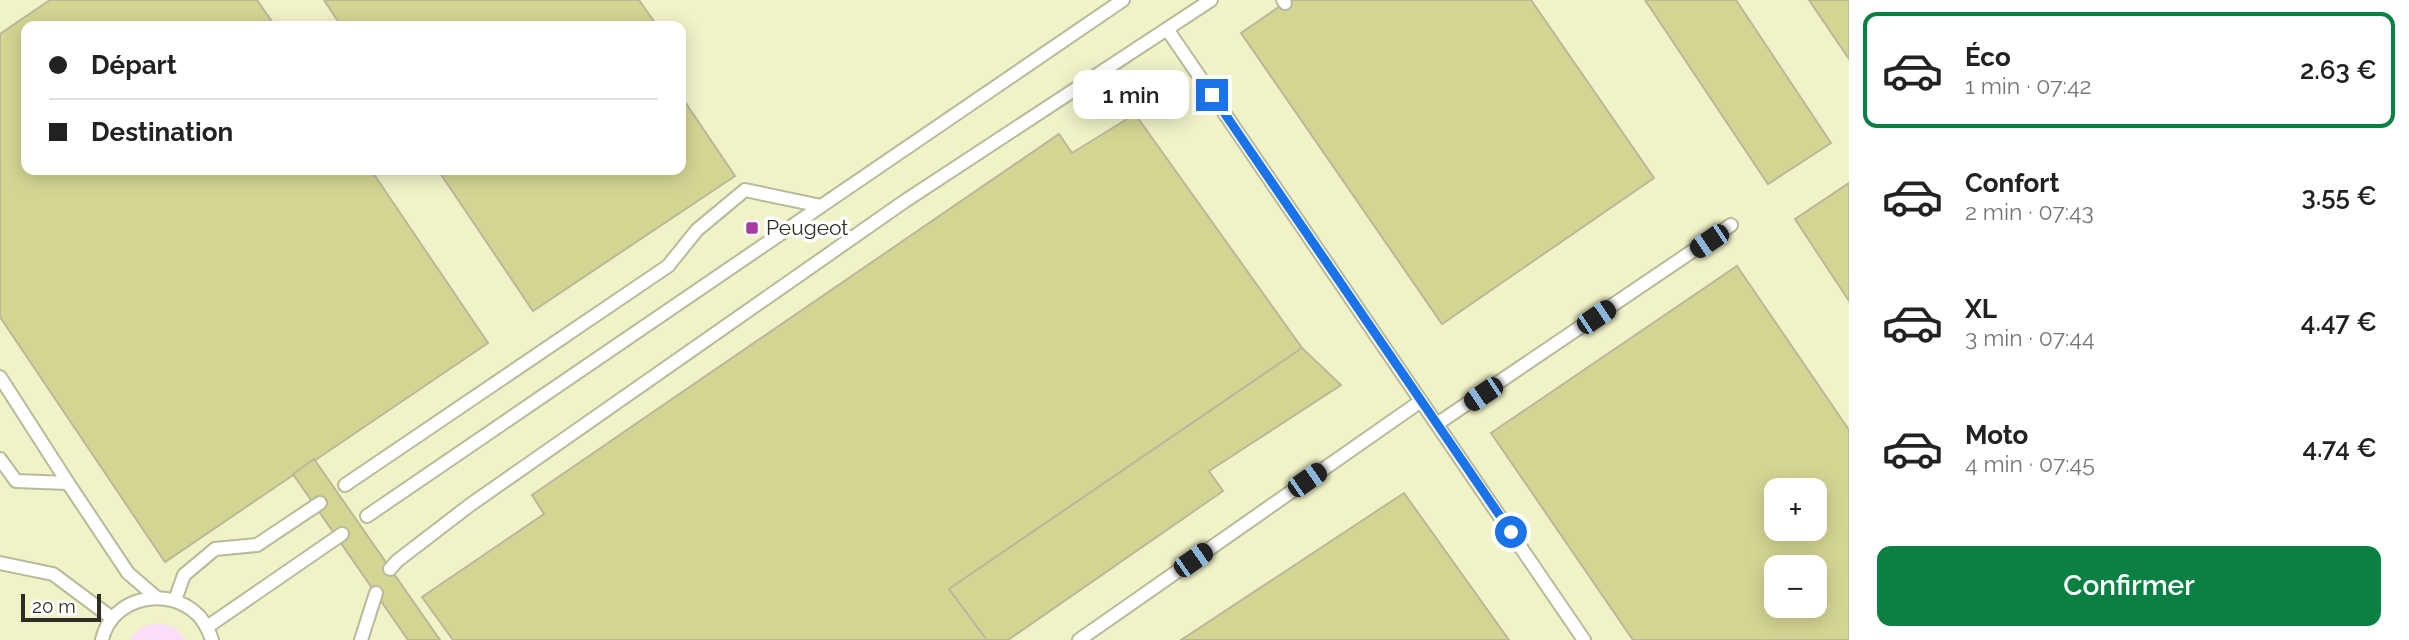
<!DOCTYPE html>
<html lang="fr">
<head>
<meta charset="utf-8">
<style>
	:root { --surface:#fff; --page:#f2f2f2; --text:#222; --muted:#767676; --line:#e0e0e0; --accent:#0b8043 }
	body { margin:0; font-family:Raleway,sans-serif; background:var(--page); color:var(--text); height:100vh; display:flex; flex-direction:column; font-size:26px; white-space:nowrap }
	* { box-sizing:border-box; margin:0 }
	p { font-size:23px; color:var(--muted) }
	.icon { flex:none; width:38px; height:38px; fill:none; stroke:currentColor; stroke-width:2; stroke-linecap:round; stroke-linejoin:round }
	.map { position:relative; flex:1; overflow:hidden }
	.sheet { display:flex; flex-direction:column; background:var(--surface); width:560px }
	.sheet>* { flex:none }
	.top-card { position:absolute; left:21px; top:21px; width:665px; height:154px; border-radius:14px; box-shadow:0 4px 18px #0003; display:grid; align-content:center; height:154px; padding:0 28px; background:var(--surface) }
	.tools { position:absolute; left:1764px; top:478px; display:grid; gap:14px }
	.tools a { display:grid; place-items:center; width:63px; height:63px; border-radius:14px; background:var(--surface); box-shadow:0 4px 18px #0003; font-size:35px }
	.scale { position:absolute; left:21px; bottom:18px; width:80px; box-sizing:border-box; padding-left:7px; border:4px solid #2d2d21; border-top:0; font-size:19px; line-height:24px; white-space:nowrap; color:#2d2d21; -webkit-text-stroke:5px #fff; paint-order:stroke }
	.end { position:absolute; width:32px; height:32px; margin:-16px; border:9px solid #1a73e8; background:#fff; box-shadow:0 0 0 4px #fff }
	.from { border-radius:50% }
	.bubble { position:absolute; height:49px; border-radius:14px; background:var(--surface); box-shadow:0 4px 18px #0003; font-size:23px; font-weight:600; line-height:49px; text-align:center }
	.car { position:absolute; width:21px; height:42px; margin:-21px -10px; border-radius:9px; box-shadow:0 0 5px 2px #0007; background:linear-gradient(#222 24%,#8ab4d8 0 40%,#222 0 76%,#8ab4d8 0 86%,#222 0) }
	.top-card b { display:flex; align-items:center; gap:24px; height:66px; font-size:26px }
	.top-card b+b { border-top:2px solid var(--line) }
	.top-card i { width:18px; height:18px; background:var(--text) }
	ul { padding:12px 0 0; list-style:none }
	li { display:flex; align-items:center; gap:21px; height:116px; margin:0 14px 10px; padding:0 14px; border:4px solid transparent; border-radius:14px }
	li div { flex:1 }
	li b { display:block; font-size:26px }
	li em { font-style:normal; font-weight:600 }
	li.selected { border-color:var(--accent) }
	li>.icon { width:63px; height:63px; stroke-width:1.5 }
	.primary-button { display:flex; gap:14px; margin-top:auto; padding:14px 28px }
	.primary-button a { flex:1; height:80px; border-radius:14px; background:var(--accent); color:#fff; font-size:28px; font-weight:600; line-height:80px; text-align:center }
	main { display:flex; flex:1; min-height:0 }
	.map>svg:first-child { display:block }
	.built { fill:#f2f2c9; fill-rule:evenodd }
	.green { fill:#faddf8 }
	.building { fill:#d5d593; stroke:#b9b99a; stroke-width:2; fill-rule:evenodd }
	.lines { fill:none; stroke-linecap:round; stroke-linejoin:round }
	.service-casing { stroke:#b9ba9a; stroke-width:16 }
	.service { stroke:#fff; stroke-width:12 }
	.route { stroke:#1a73e8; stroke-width:9 }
	.poi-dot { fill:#a33da1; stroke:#fff; stroke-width:2.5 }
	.labels { text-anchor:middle; stroke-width:7; stroke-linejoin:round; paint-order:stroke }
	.poi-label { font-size:21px; fill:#2d2d21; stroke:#fff; text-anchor:start }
</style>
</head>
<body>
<main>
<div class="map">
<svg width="1849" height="640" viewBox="0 0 1849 640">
	<rect width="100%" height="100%" fill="#fdfedc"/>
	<path class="built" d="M0,0H1849V640H0ZM26,26H681V170H26ZM1776,490H1815V528H1776ZM1776,567H1815V606H1776Z"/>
	<path class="green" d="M159,623C170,625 179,629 185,640H130C137,628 146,624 159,623Z"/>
	<g class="building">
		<path d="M50,0H257L275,26H26V170H371L488,343L165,562L0,317V34Z"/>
		<path d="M324,0H639L657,26H341Z"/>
		<path d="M1289,0H1531L1654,178L1442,324L1241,33Z"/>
		<path d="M1645,0H1736L1831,143L1768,184Z"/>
		<path d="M1809,0H1849V59Z"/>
		<path d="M681,96L735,176L533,311L438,170H681Z"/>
		<path d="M1135,114L1302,348L949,589L987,640H453L422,597L544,514L532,495L1059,134L1072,153Z"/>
		<path d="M1849,183V301L1795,219Z"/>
		<path d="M1737,266L1849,430V640H1633L1491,433ZM1776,490H1815V528H1776ZM1776,567H1815V606H1776Z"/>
		<path d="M1302,348L1341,385L1209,471L1223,491L1008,640H987L949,589Z"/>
		<path d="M314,459L440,640H408L293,474Z"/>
		<path d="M1404,493L1509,640H1181Z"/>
	</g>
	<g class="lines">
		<g class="service-casing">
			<g id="service">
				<path d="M1283,0L1285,3"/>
				<path d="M1167,29L1584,640"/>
				<path d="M0,377L68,483"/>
				<path d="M1437,424L1731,225"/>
				<path d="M0,459L16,481L68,483L128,573L156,597"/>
				<path d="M345,485L668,266L697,230L745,190L821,206"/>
				<path d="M367,516L1123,0"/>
				<path d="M0,563L53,574L112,618"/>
				<path d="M390,569L397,561L470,505L905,201L1211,0"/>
				<path d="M175,600L184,575L215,549L257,545L320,503"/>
				<path d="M207,627L342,534"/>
				<path d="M102,640C111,597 169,584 199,616C205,623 209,631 212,640"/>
				<path d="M361,640L376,593"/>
				<path d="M1079,640L1421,401"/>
			</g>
		</g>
		<use href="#service" class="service"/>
	</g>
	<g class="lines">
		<path class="route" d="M1212,95L1511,532"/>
	</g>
	<rect class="poi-dot" x="745" y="221" width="14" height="14" rx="3.5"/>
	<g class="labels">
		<g class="poi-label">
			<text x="766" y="235">Peugeot</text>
		</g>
	</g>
</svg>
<div class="tools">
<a>+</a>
<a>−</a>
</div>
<div class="scale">20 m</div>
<i class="end from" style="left:1511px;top:532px"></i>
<i class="end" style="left:1212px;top:95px"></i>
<div class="bubble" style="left:1073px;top:70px;width:116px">1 min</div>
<i class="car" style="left:1709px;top:241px;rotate:236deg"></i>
<i class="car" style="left:1596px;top:317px;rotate:56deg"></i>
<i class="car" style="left:1483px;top:394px;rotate:236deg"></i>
<i class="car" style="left:1307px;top:480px;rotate:55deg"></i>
<i class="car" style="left:1193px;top:560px;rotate:55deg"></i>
<div class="top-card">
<b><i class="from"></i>Départ</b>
<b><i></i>Destination</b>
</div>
</div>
<section class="sheet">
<ul>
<li class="selected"><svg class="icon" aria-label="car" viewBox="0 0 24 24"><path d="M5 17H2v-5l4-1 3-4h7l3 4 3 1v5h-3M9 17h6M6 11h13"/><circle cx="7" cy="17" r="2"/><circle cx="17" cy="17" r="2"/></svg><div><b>Éco</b><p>1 min · 07:42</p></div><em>2.63 €</em></li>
<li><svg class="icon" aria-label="car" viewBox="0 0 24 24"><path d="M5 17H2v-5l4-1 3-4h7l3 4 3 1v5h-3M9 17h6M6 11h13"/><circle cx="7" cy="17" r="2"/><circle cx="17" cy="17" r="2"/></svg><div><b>Confort</b><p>2 min · 07:43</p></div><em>3.55 €</em></li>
<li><svg class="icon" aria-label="car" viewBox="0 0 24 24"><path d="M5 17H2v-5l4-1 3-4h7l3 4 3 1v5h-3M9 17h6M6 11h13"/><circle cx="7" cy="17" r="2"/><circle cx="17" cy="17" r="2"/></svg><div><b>XL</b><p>3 min · 07:44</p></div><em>4.47 €</em></li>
<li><svg class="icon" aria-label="car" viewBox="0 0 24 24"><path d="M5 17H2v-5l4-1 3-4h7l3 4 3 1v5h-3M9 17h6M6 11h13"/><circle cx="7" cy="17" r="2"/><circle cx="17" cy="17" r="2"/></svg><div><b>Moto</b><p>4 min · 07:45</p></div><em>4.74 €</em></li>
</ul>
<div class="primary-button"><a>Confirmer</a></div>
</section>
</main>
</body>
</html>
